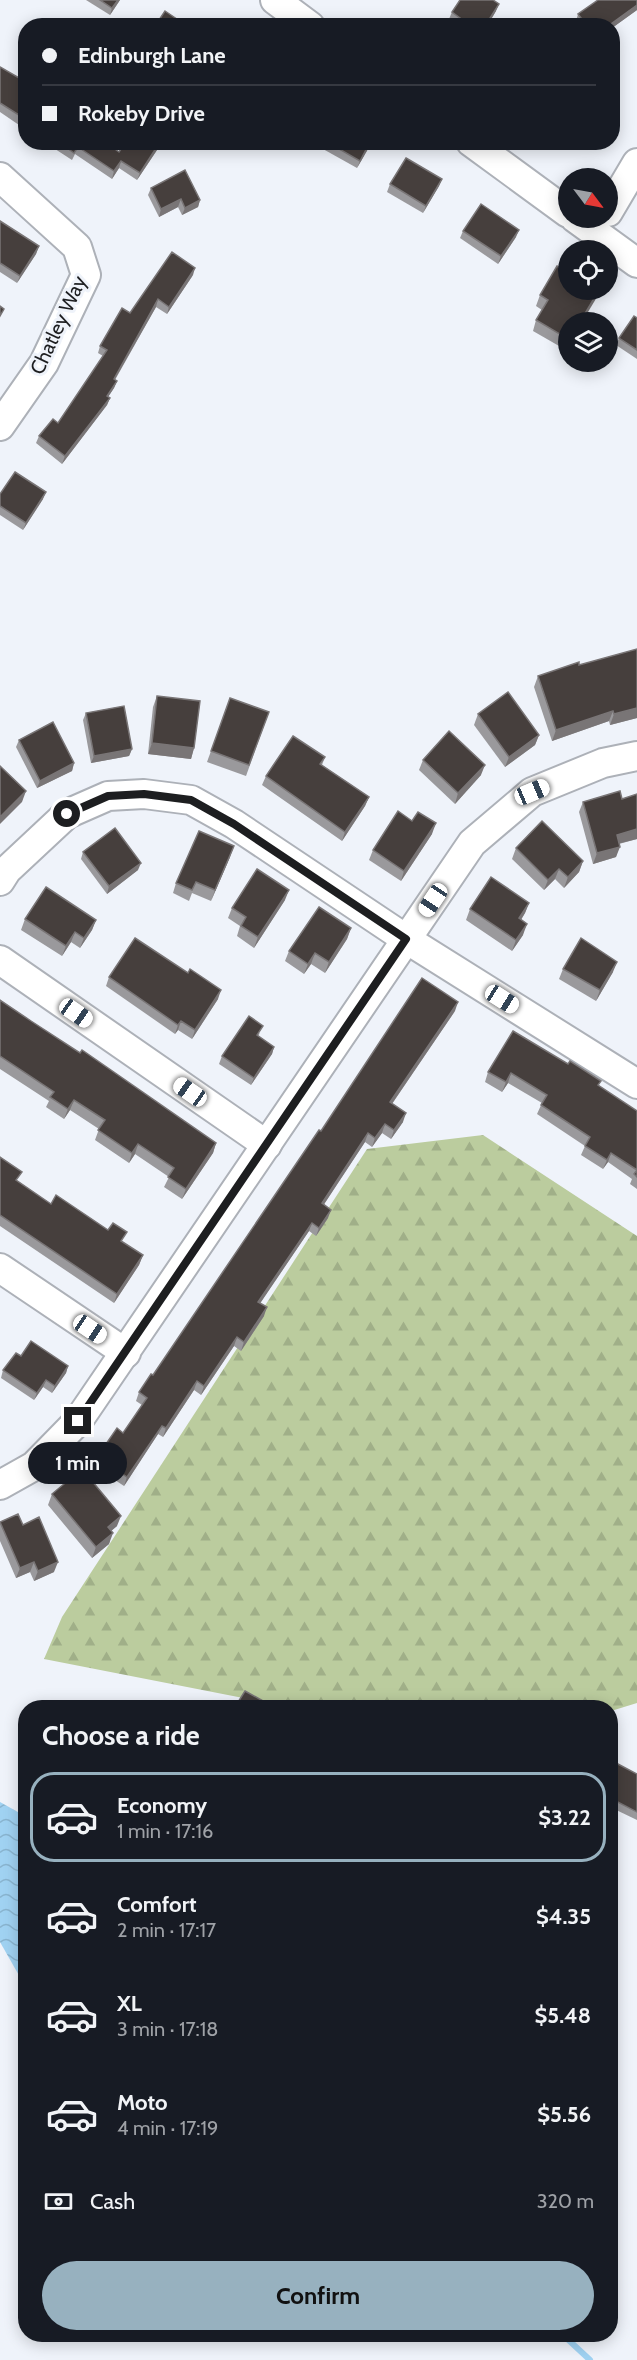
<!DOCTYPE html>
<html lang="en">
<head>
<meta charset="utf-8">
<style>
	:root { --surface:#171b24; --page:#20242c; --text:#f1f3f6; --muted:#9ea1a6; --line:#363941; --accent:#97b1bf }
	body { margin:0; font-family:Cabin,sans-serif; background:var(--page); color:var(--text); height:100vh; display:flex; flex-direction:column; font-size:22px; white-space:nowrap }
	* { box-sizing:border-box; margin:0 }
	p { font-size:20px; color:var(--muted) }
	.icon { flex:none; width:33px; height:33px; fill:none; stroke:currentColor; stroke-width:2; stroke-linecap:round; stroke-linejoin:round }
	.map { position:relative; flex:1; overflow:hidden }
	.details { position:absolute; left:18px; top:1700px; width:600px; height:642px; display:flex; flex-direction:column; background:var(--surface); border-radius:24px; box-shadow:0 3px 15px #0003 }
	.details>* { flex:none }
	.banner { position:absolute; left:18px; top:18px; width:602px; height:132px; border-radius:24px; box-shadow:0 3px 15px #0003; display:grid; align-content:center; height:132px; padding:0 24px; background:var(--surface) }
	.needle { width:39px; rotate:122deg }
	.controls { position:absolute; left:558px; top:168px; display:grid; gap:12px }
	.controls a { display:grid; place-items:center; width:60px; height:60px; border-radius:50%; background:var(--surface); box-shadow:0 3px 15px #0003; font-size:30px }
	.end { position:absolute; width:27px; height:27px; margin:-14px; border:8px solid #1d1e20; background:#fff; box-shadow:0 0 0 3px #fff }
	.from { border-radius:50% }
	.bubble { position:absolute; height:42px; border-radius:21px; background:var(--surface); box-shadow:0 3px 15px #0003; font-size:20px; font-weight:700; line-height:42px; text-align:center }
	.car { position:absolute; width:18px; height:36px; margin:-18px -9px; border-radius:8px; box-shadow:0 0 4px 2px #0007; background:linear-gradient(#fff 24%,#345 0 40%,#fff 0 76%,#345 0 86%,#fff 0) }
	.banner b { display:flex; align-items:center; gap:21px; height:57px; font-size:22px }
	.banner b+b { border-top:2px solid var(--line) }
	.banner i { width:15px; height:15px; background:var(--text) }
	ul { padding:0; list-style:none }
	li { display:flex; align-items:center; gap:18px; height:90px; margin:0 12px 9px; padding:0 12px; border:3px solid transparent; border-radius:24px }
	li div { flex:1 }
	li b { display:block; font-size:22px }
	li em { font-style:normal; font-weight:700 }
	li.current { border-color:var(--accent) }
	li>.icon { width:54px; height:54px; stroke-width:1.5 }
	h2 { padding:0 24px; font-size:27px; line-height:72px }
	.pay { display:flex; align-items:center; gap:15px; height:66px; padding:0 24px; font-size:22px }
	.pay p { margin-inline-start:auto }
	.primary-button { display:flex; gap:12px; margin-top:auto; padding:12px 24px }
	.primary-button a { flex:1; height:69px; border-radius:36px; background:var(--accent); color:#111; font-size:24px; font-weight:700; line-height:69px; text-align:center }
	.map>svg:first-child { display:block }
	.forest { fill:url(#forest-firs) }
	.water { fill:url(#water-waves) }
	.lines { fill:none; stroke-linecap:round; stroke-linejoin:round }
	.stream { stroke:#a0d2f2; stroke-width:6 }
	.minor-casing { stroke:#adb1b8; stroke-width:32 }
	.minor { stroke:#fff; stroke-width:28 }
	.wall { fill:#9a999c }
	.shaded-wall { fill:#797576 }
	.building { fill:#463f3d; stroke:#797576; stroke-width:1.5 }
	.route { stroke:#1d1e20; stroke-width:8 }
	.labels { text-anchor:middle; stroke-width:6; stroke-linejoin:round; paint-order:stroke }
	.street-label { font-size:20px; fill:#1d1e20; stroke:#eff3fa }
</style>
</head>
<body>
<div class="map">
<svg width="637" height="2360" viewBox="0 0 637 2360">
	<defs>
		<pattern id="forest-firs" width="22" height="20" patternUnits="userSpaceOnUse" patternTransform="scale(1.5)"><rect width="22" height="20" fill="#bbcc9e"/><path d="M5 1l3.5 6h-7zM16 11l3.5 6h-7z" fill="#a0af88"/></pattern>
		<pattern id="water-waves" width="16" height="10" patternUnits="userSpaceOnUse" patternTransform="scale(1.5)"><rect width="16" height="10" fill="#a0d2f2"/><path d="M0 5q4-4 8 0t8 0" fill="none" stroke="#89b4cf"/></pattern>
	</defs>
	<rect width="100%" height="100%" fill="#eff3fa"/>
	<path class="forest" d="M483,1135L637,1236V1703L611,1711L610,1707H289L44,1659L62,1617L367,1149Z"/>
	<path class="water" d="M0,1802L25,1816V1986L0,1942Z"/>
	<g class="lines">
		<path class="stream" d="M562,2334L590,2360"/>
		<g class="minor-casing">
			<g id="minor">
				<path d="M275,0L310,26"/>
				<path d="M471,142L568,213"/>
				<path d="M0,177L77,247L86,275L44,363L0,426"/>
				<path d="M608,212L637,163"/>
				<path d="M575,218L637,263"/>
				<path d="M0,881L7,870L67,814L108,796L144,794L191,800L234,824L406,939L637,1084"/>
				<path d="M0,960L267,1145"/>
				<path d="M0,1268L126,1353"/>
				<path d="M0,1485L34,1466L78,1421L472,843L532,792L603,763L637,756"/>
			</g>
		</g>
		<use href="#minor" class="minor"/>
	</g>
	<g class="wall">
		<path d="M86,0H120L110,15Z"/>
		<path d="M637,10L612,28V26H579L576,21L578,14Z"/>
		<path d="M496,11L487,26H458L449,19L452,12Z"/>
		<path d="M0,67L26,82V115L19,125L0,112Z"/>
		<path d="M53,142H105L119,152L157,150L137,180L119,168L112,179L75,154L72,160L52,147Z"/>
		<path d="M325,142H372L357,168L323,149Z"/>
		<path d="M442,179L439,186L423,213L387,192L390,184Z"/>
		<path d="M151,188L200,200L198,207L182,215L178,207L159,217L148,195Z"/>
		<path d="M0,221L39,246L36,254L17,283L0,272Z"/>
		<path d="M463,231L516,237L498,264L460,238Z"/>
		<path d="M193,275L167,314L156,307L115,380L117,381L114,388L108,397L110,398L107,405L62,464L36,443L39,436L58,423L103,356L98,353L100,346L130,313Z"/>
		<path d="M600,292L568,322V346L566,350L533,331L536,320L542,310L536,306L540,295Z"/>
		<path d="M637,318V359L616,345L619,338Z"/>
		<path d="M0,494L43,499L23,530L0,515Z"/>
		<path d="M579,665L637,718L610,725L609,721L552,741L534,687L538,676Z"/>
		<path d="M157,696L194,748L191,759L148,754L153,707Z"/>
		<path d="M269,712L246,776L207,762L211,751Z"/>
		<path d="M86,713L132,749L129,756L91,763L83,720Z"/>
		<path d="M478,714L539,735L535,745L505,767L474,725Z"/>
		<path d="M19,740L74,763L72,771L37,788L16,747Z"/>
		<path d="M325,757L322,765L369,797L365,806L342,841L262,785L266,776Z"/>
		<path d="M423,760L481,775L455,804L419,770Z"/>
		<path d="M637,794V839L619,844L616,857L593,864L579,812L583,802L622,799Z"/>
		<path d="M412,821L432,834L401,881L369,860L373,850Z"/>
		<path d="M516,848L583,861L579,872L564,888L555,879L544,890L512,859Z"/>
		<path d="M83,852L138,870L107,894L81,859Z"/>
		<path d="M230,857L211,901L192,893L189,901L173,893L176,883Z"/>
		<path d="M285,900L254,948L237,936L240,926L228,918L232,908Z"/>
		<path d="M529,903L525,913L521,920L523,935L512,951L466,920L470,909Z"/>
		<path d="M25,919L96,920L92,930L80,948L71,942L62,956L21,930Z"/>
		<path d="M351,928L347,939L325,973L311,964L304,974L285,961L289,951Z"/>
		<path d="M563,969L613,972L596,1001L559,979Z"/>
		<path d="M109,977L218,999L192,1039L178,1030L175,1034L106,986Z"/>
		<path d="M0,1000L31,1021L216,1143L213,1153L182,1199L164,1187L169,1177L135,1154L129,1163L95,1140L99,1129L70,1110L64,1119L46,1107L49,1101L0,1069Z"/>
		<path d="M455,1011L392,1104L403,1122L391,1139L382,1133L372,1147L365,1142L324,1204L328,1218L316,1236L309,1231L260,1303L264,1316L241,1351L234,1346L201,1395L194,1390L163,1437L158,1434L124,1486L94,1466L97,1457L123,1433L142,1405L136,1401L139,1392L153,1375L321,1131Z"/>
		<path d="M513,1031L637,1111V1189L630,1184L632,1179L608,1162L603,1169L581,1155L585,1146L537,1114L542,1103L508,1083L502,1092L485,1082L488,1072Z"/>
		<path d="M260,1033L258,1036L274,1047L272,1054L251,1085L219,1064L222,1056Z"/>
		<path d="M0,1157L18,1182L51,1204L123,1242L143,1255L139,1265L114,1303L0,1226Z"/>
		<path d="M21,1356L68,1366L66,1373L52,1393L43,1387L34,1400L1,1378L3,1370Z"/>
		<path d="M52,1494L117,1526L111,1531L109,1544L92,1558L48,1505Z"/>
		<path d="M0,1522L54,1572L34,1581L30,1572L16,1578L0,1541Z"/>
		<path d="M637,1774V1820L610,1807V1775Z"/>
	</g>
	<g class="shaded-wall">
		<path d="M118,0H120L110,15L112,8Z"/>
		<path d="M499,4L496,11L487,26H485Z"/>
		<path d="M637,5V10L612,28V26H608Z"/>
		<path d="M26,111V115L19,125L22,117Z"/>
		<path d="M160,142L157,150L137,180L140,173Z"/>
		<path d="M370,142H372L357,168L360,161Z"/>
		<path d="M121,161L119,168L112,179L114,171Z"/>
		<path d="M442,179L439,186L423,213L426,206Z"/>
		<path d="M181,199L178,207L159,217L161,209Z"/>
		<path d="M200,200L198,207L182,215L185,208Z"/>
		<path d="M519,230L516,237L498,264L501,256Z"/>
		<path d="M39,246L36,254L17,283L20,276Z"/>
		<path d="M195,268L193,275L167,314L169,307Z"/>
		<path d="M599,290H601L600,292L582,322H580Z"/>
		<path d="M158,299L156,307L111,386L114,379Z"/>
		<path d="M117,381L114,388L104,403L107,396Z"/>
		<path d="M110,398L107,405L62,464L65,456Z"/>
		<path d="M46,492L43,499L23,530L26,523Z"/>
		<path d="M637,708V718L610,725L614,714Z"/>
		<path d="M613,711L609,721L552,741L556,730Z"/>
		<path d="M539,735L535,745L505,767L509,757Z"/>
		<path d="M152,743L194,748L191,759L148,754Z"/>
		<path d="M132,749L129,756L91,763L94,756Z"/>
		<path d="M74,763L72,771L37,788L40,781Z"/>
		<path d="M485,765L481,775L455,804L458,793Z"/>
		<path d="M26,791L22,802L0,824V817Z"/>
		<path d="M369,797L365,806L342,841L345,832Z"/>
		<path d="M436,823L432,834L401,881L404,871Z"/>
		<path d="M637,829V839L613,845L617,835Z"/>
		<path d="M234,846L230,857L211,901L215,890Z"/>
		<path d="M620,847L616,857L593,864L597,853Z"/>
		<path d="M583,861L579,872L564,888L568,877Z"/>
		<path d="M141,863L138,870L107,894L109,886Z"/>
		<path d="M559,869L555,879L544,890L548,880Z"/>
		<path d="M289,890L285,900L254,948L258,937Z"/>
		<path d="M529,903L525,913L515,929L519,918Z"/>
		<path d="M96,920L92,930L80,948L84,938Z"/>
		<path d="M527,924L523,935L512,951L516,940Z"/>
		<path d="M351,928L347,939L325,973L329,962Z"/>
		<path d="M75,932L71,942L62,956L66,946Z"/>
		<path d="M315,953L311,964L304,974L308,964Z"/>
		<path d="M617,962L613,972L596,1001L600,990Z"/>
		<path d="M221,990L218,999L192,1039L195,1030Z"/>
		<path d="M458,1002L455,1011L387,1111L390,1102Z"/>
		<path d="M181,1021L178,1030L175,1034L178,1025Z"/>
		<path d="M274,1047L272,1054L251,1085L254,1078Z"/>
		<path d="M511,1073L508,1083L502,1092L506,1082Z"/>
		<path d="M74,1100L70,1110L64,1119L68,1109Z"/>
		<path d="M406,1113L403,1122L391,1139L394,1130Z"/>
		<path d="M385,1124L382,1133L372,1147L375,1138Z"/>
		<path d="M368,1133L365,1142L319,1212L322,1203Z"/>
		<path d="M216,1143L213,1153L182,1199L186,1189Z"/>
		<path d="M138,1144L135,1154L129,1163L132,1153Z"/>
		<path d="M611,1153L608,1162L603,1169L607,1160Z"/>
		<path d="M331,1210L328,1218L316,1236L319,1228Z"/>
		<path d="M312,1223L309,1231L255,1311L258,1302Z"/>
		<path d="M143,1255L139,1265L114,1303L117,1294Z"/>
		<path d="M267,1307L264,1316L241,1351L244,1342Z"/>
		<path d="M237,1337L234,1346L201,1395L204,1386Z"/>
		<path d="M68,1366L66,1373L52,1393L55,1386Z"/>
		<path d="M46,1380L43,1387L34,1400L37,1393Z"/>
		<path d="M197,1381L194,1390L163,1437L166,1428Z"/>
		<path d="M162,1426L158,1434L124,1486L127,1477Z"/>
		<path d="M121,1516L117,1526L104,1537L108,1527Z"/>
		<path d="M113,1533L109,1544L92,1558L96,1547Z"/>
		<path d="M34,1562L30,1572L16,1578L20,1568Z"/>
		<path d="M58,1562L54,1572L34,1581L38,1571Z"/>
	</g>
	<g class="building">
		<path d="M100,0H118L112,8Z"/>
		<path d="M460,0H493L499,4L485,26H471L452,12Z"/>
		<path d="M598,0H637V5L608,26H587L578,14Z"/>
		<path d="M165,11L187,26H155Z"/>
		<path d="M0,67L26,82V111L22,117L0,103Z"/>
		<path d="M59,142H105L119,152L126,142H160L140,173L121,161L114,171L78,147L74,153Z"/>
		<path d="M327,142H370L360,161Z"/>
		<path d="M406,158L442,179L426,206L390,184Z"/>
		<path d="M185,170L200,200L185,208L181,199L161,209L151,188Z"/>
		<path d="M481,204L519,230L501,256L463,231Z"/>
		<path d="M0,221L39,246L20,276L0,263Z"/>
		<path d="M172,252L195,268L169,307L158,299L114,379L117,381L107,396L110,398L65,456L39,436L53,419L58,423L107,350L100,346L122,308L130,313Z"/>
		<path d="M557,266L568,273V290H599L580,322H568V339L536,320L548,300L540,295Z"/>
		<path d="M0,306L4,309L0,316Z"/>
		<path d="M634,316L637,318V350L619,338Z"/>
		<path d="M15,472L46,492L26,523L0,506V494Z"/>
		<path d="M637,649V708L614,714L613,711L556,730L538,676L579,662V665Z"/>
		<path d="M508,692L539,735L509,757L478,714Z"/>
		<path d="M157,696L200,701L194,748L152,743Z"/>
		<path d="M230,698L269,712L249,765L211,751Z"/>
		<path d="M124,706L132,749L94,756L86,713Z"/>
		<path d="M53,722L74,763L40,781L19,740Z"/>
		<path d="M449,731L485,765L458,793L423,760Z"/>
		<path d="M293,736L325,757L320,764L369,797L345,832L266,776Z"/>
		<path d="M0,766L26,791L0,817Z"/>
		<path d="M620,791L622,799L637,794V829L617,835L620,847L597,853L583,802Z"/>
		<path d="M398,811L412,821L418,812L436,823L404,871L373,850Z"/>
		<path d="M542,821L583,861L568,877L559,869L548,880L516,848Z"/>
		<path d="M115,828L141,863L109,886L83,852Z"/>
		<path d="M199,831L234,846L215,890L196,882L192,890L176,883Z"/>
		<path d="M257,869L289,890L258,937L241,926L246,917L232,908Z"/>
		<path d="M491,877L529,903L519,918L527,924L516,940L470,909Z"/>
		<path d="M46,887L96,920L84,938L75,932L66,946L25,919Z"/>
		<path d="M319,907L351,928L329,962L315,953L308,964L289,951Z"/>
		<path d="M135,938L188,973L190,969L221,990L195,1030L181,1021L178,1025L109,977Z"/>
		<path d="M581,938L617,962L600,990L563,969Z"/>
		<path d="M422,978L458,1002L390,1102L406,1113L394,1130L385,1124L375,1138L368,1133L322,1203L331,1210L319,1228L312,1223L258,1302L267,1307L244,1342L237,1337L204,1386L197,1381L166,1428L162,1426L127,1477L97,1457L117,1428L123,1433L147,1398L139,1392L151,1374L153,1375L319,1130L321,1131Z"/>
		<path d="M0,1000L31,1021L80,1053L82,1050L216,1143L186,1189L168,1177L174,1168L138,1144L132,1153L98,1130L105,1120L74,1100L68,1109L50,1097L54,1092L0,1056Z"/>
		<path d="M249,1016L263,1026L257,1035L274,1047L254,1078L222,1056Z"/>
		<path d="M513,1031L568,1064L570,1061L601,1081L598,1085L637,1111V1177L634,1174L637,1170L611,1153L607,1160L585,1146L590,1137L541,1105L547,1095L511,1073L506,1082L488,1072Z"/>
		<path d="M0,1157L22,1172L16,1180L51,1204L56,1195L108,1230L113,1223L127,1232L121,1241L143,1255L117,1294L0,1215Z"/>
		<path d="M31,1341L68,1366L55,1386L46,1380L37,1393L3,1370L16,1353L21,1356Z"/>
		<path d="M82,1469L121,1516L108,1527L113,1533L96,1547L52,1494Z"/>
		<path d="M18,1514L23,1525L39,1517L58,1562L38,1571L34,1562L20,1568L0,1522Z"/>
		<path d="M245,1691L265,1702L262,1707H235Z"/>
		<path d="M616,1763L637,1774V1812L610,1798V1775Z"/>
	</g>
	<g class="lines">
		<path class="route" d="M67,814L108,796L144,794L191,800L234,824L406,939L78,1421"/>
	</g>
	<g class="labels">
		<g class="street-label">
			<text transform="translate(58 325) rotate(-65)" y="7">Chatley Way</text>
		</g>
	</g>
</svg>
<div class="controls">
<a><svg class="needle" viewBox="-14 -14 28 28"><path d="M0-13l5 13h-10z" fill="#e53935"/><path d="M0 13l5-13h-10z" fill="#9ea1a6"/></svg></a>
<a><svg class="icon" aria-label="locate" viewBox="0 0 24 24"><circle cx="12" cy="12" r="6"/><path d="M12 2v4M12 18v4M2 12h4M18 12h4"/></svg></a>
<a><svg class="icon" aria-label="layers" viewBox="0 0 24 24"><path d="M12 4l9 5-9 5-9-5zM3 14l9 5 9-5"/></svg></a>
</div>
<i class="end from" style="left:67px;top:814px"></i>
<i class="end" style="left:78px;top:1421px"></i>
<div class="bubble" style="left:28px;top:1442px;width:99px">1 min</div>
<i class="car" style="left:532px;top:792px;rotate:67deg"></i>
<i class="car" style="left:433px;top:900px;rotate:214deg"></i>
<i class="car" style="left:502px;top:999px;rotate:122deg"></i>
<i class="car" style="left:76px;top:1013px;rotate:125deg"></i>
<i class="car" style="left:190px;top:1092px;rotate:305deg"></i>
<i class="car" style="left:90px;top:1329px;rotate:124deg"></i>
<div class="banner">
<b><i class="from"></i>Edinburgh Lane</b>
<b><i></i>Rokeby Drive</b>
</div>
<section class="details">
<h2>Choose a ride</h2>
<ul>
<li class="current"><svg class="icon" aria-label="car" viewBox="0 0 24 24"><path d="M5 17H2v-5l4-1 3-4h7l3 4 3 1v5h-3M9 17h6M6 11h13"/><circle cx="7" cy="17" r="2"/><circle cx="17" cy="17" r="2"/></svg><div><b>Economy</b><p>1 min · 17:16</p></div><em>$3.22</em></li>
<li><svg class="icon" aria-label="car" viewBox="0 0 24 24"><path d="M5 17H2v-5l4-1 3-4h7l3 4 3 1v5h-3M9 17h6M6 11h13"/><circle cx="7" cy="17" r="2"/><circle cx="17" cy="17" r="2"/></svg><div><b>Comfort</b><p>2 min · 17:17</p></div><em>$4.35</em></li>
<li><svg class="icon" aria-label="car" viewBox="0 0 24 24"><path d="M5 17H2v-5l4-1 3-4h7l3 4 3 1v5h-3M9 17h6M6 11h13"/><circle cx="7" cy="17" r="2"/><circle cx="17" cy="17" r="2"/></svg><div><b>XL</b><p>3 min · 17:18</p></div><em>$5.48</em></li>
<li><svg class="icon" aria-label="car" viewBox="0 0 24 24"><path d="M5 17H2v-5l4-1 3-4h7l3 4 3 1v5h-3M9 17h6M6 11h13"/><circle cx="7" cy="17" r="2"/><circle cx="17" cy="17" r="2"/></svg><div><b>Moto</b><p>4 min · 17:19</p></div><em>$5.56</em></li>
</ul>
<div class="pay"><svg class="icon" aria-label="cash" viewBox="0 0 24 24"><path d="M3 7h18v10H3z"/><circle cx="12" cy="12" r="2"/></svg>Cash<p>320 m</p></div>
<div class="primary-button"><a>Confirm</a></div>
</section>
</div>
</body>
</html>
